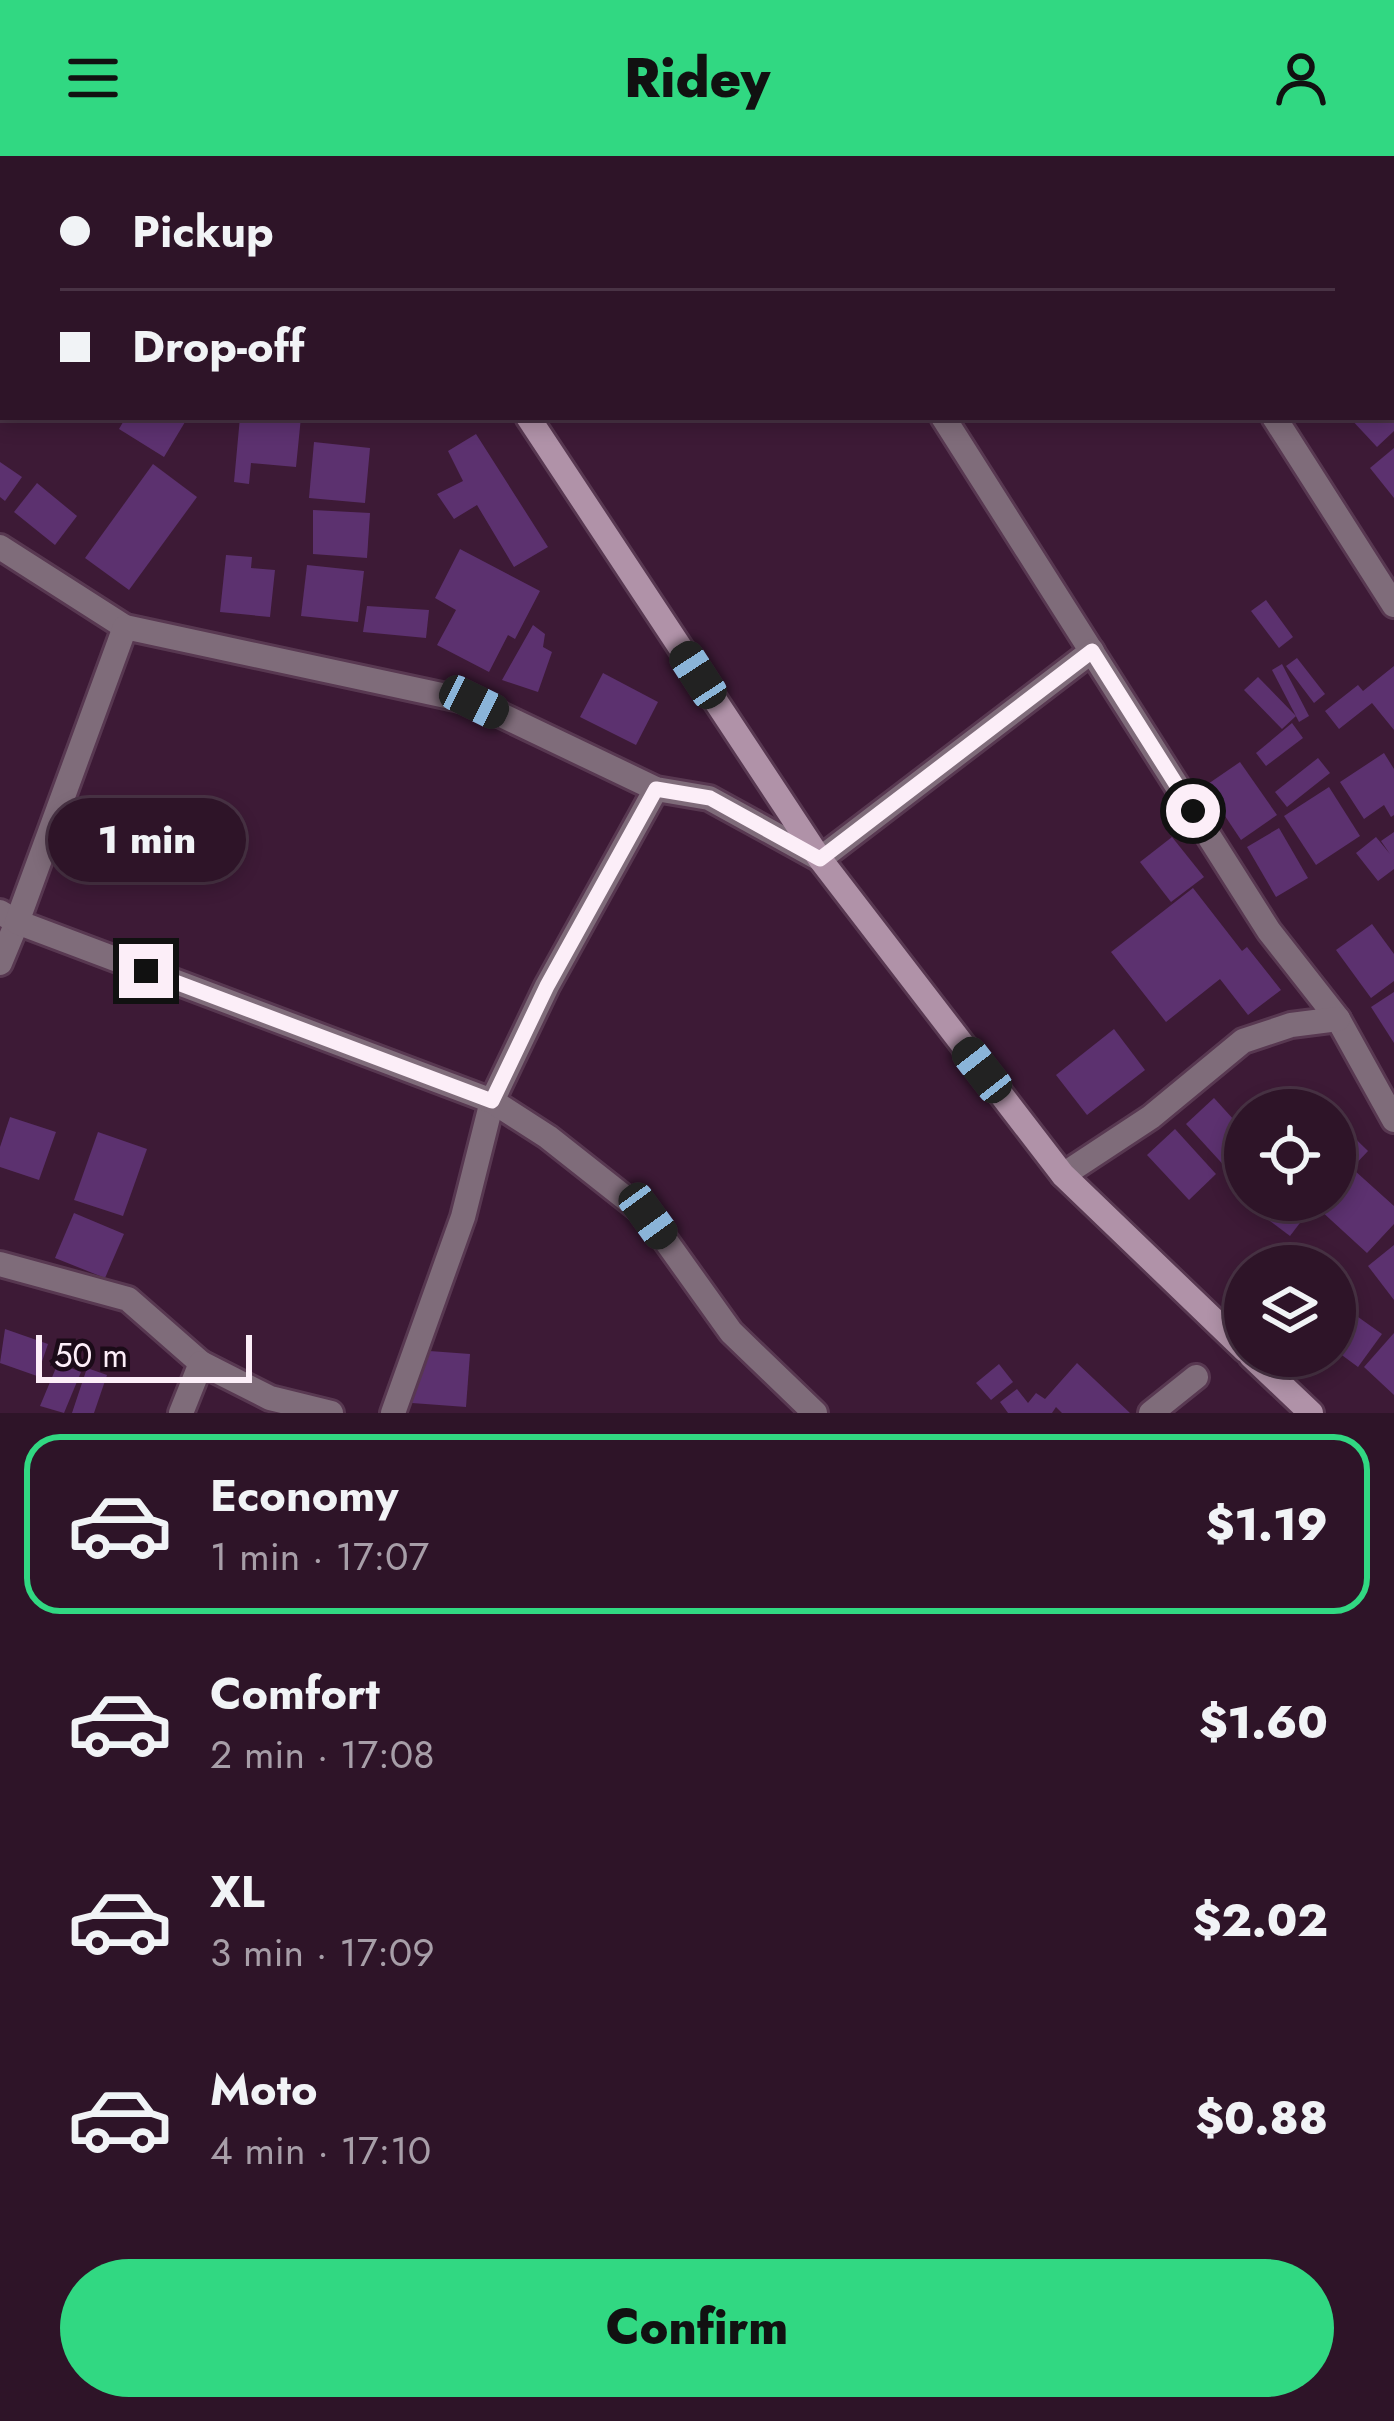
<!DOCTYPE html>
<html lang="en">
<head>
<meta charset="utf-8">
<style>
	:root { --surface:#2e1428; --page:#361d30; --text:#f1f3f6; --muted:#a79ea8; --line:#493345; --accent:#31d882 }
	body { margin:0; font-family:Jost,sans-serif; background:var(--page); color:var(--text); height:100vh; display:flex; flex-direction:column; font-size:45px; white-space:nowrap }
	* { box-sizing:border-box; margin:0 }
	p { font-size:39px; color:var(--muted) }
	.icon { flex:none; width:66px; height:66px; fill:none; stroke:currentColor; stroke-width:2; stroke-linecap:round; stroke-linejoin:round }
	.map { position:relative; height:1257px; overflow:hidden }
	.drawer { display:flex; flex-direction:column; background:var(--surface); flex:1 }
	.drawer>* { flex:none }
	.banner { position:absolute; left:0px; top:0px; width:1395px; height:264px; box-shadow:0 6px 18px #0003,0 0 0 3px var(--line); display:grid; align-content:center; height:264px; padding:0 60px; background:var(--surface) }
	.controls { position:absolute; left:1224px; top:933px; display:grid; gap:24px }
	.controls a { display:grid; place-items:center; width:132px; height:132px; border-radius:50%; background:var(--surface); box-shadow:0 6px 18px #0003,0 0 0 3px var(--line); font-size:60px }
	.scale { position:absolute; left:36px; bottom:30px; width:216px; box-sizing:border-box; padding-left:12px; border:6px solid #fceef8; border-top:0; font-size:33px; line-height:42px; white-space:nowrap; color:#fceef8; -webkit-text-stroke:9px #1b0b18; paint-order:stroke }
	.end { position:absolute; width:54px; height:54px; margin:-27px; border:15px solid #fceef8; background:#111; box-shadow:0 0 0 6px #111 }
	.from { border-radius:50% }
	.bubble { position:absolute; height:84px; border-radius:42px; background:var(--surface); box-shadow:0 6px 18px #0003,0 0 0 3px var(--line); font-size:39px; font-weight:800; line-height:84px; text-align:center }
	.car { position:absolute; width:36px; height:72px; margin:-36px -18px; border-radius:15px; box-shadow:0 0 9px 3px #0007; background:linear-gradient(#222 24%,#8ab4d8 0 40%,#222 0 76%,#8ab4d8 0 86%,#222 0) }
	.banner b { display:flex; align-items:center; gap:42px; height:114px; font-size:45px }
	.banner b+b { border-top:3px solid var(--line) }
	.banner i { width:30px; height:30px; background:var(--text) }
	ul { padding:21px 0 0; list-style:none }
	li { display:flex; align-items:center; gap:36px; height:180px; margin:0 24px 18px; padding:0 36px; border:6px solid transparent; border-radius:36px }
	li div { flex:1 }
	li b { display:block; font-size:45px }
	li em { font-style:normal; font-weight:800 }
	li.current { border-color:var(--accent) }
	li>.icon { width:108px; height:108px; stroke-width:1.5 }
	.button { display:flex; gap:24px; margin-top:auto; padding:24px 60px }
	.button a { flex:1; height:138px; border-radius:72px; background:var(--accent); color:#111; font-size:48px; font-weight:800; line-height:138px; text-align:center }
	header { display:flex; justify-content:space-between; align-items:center; height:156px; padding:0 60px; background:var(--accent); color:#111; font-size:54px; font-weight:800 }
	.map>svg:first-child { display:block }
	.building { fill:#5c316f }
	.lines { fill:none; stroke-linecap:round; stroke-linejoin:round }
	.minor-casing { stroke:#583851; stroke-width:30 }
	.tertiary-casing { stroke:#583851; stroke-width:30 }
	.secondary-casing { stroke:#583851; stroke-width:30 }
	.minor { stroke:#7f6c7a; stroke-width:24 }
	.tertiary { stroke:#7f6c7a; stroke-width:24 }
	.secondary { stroke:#b092a8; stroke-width:24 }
	.route { stroke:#fceef8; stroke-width:15 }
</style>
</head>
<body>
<header><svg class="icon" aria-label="menu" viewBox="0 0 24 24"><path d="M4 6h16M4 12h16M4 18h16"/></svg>Ridey<svg class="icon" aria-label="person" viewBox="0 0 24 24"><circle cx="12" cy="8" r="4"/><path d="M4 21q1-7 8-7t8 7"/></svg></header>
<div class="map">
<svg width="1394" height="1257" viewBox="0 0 1394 1257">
	<rect width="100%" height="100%" fill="#3d1a36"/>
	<g class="building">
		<path d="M126,261H188L164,301L119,273Z"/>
		<path d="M240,261H301L296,311L251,307L249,328L234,326Z"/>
		<path d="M1349,261H1394V275L1377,291Z"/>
		<path d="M476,278L548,391L514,411L477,349L454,363L437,338L463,325L448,295Z"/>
		<path d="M314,286L370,292L365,347L309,342Z"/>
		<path d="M1394,292V342L1370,312Z"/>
		<path d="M0,306L22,321L5,345L0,341Z"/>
		<path d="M153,308L197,341L129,434L85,402Z"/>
		<path d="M37,327L77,360L55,389L14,356Z"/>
		<path d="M313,354L370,357L367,402L313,398Z"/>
		<path d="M460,393L540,435L515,483L508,479L489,516L437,489L456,454L435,442Z"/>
		<path d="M226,399L252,401L251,412L275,414L270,461L220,456Z"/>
		<path d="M307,409L364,415L358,466L301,460Z"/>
		<path d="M1266,444L1293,481L1279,492L1251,455Z"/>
		<path d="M367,450L429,454L426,482L363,476Z"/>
		<path d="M533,469L545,478L543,491L552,496L538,536L502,524Z"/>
		<path d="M1297,502L1325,538L1314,547L1286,510Z"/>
		<path d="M1282,508L1309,560L1299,566L1272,514Z"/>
		<path d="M1394,510V574L1372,547L1339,573L1325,555L1358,529L1363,535Z"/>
		<path d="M603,517L658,546L636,589L580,561Z"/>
		<path d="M1258,521L1296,560L1282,573L1244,534Z"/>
		<path d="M1292,567L1303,582L1266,610L1256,597Z"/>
		<path d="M1384,597L1394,613V659L1391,661L1384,649L1364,663L1340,626Z"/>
		<path d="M1318,602L1330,617L1287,651L1275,636Z"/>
		<path d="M1240,606L1277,659L1241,684L1205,630Z"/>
		<path d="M1329,631L1360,680L1316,709L1284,660Z"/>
		<path d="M1279,672L1308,722L1276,741L1247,691Z"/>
		<path d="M1394,676V713L1378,725L1356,697L1376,681L1390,698L1381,685Z"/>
		<path d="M1172,681L1204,721L1171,746L1140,706Z"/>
		<path d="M1193,732L1242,795L1247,791L1281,834L1248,859L1220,823L1166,866L1111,796Z"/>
		<path d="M1372,768L1394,798V825L1371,842L1336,794Z"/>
		<path d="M1394,836V887L1371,851Z"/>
		<path d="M1114,873L1145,914L1087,959L1056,919Z"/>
		<path d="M1214,942L1245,976V1023L1240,1027L1186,968Z"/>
		<path d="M10,961L56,976L39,1024L0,1011V991Z"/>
		<path d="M1335,963L1368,995L1335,1030Z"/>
		<path d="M1175,973L1216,1018L1189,1044L1147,999Z"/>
		<path d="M98,976L147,993L123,1060L74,1044Z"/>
		<path d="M1354,1014L1394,1050V1068L1367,1097L1319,1053L1327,1044H1335V1035Z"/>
		<path d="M1242,1044H1285L1306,1059L1290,1080Z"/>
		<path d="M74,1057L124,1078L105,1122L55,1102Z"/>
		<path d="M1394,1089V1144L1368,1110Z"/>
		<path d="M1337,1146L1382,1178L1358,1211L1335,1194Z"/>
		<path d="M5,1173L48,1188L37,1220L0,1207Z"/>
		<path d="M1394,1177V1239L1364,1211Z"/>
		<path d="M416,1194L470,1198L466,1251L412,1247Z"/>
		<path d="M58,1207L81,1216L64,1257L40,1250Z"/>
		<path d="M1077,1207L1130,1257H1062L1056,1251L1052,1257H1008L1000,1246L1017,1233L1028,1247L1036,1237L1045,1243Z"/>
		<path d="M999,1208L1013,1226L991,1244L976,1227Z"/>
		<path d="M87,1212L107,1219L94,1257H72Z"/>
	</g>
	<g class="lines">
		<g class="minor-casing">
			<g id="minor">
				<path d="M768,0L770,3"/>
				<path d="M971,3L977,0"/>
				<path d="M0,44L3,46"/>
				<path d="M943,261L1269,775L1338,863L1394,964"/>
				<path d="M1274,261L1394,449"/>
				<path d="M0,391L125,471"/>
				<path d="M820,703L1092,495"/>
				<path d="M0,756L17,766L0,807"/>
				<path d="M1063,1019L1151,961L1243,885L1291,869L1338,863"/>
				<path d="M0,1108L128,1143L201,1207"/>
				<path d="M181,1257L201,1207L270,1242L331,1257"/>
				<path d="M393,1257L463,1061L492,945L547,830L656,633"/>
				<path d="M1151,1257L1196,1221"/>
			</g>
		</g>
		<g class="tertiary-casing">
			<path id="tertiary" d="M815,1257L731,1176L648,1060L548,981L492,945L17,766L125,471L474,546L656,633L709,642L820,703"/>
		</g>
		<g class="secondary-casing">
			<g id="secondary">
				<path d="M344,0L346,3"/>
				<path d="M528,261L820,703L1063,1019L1245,1194"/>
				<path d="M1251,1200L1311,1257"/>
			</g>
		</g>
		<use href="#minor" class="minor"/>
		<use href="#tertiary" class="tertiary"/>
		<use href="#secondary" class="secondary"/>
	</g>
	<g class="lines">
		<path class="route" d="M146,815L492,945L547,830L656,633L710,642L820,703L1092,495L1193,655"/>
	</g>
</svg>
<div class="controls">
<a><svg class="icon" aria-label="locate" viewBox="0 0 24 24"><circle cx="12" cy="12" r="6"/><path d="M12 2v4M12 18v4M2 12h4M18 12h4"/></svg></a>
<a><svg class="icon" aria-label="layers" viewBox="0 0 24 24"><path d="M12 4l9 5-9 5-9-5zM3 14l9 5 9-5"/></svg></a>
</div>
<div class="scale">50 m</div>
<i class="end from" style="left:1193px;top:655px"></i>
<i class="end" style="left:146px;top:815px"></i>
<div class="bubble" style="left:48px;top:642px;width:198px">1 min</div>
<i class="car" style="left:698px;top:519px;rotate:327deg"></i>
<i class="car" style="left:474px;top:546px;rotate:116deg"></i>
<i class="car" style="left:982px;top:914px;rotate:322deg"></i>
<i class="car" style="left:648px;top:1060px;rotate:144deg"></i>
<div class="banner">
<b><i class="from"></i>Pickup</b>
<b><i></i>Drop-off</b>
</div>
</div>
<section class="drawer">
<ul>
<li class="current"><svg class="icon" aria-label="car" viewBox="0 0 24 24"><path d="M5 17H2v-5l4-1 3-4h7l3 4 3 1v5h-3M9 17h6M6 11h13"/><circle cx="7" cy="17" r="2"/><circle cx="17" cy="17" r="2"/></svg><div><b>Economy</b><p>1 min · 17:07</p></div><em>$1.19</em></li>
<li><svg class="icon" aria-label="car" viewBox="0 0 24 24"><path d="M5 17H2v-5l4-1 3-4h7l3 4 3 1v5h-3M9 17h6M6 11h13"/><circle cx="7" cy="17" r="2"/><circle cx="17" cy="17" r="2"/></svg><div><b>Comfort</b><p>2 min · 17:08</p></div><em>$1.60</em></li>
<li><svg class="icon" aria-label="car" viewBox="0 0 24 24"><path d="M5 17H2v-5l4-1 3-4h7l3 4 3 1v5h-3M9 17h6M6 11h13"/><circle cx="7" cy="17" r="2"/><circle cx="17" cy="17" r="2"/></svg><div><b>XL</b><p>3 min · 17:09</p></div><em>$2.02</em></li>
<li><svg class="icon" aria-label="car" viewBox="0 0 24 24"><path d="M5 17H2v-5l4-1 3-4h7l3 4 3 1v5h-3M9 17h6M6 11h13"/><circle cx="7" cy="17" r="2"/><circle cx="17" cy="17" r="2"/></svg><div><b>Moto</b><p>4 min · 17:10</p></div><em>$0.88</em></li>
</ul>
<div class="button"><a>Confirm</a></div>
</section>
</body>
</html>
